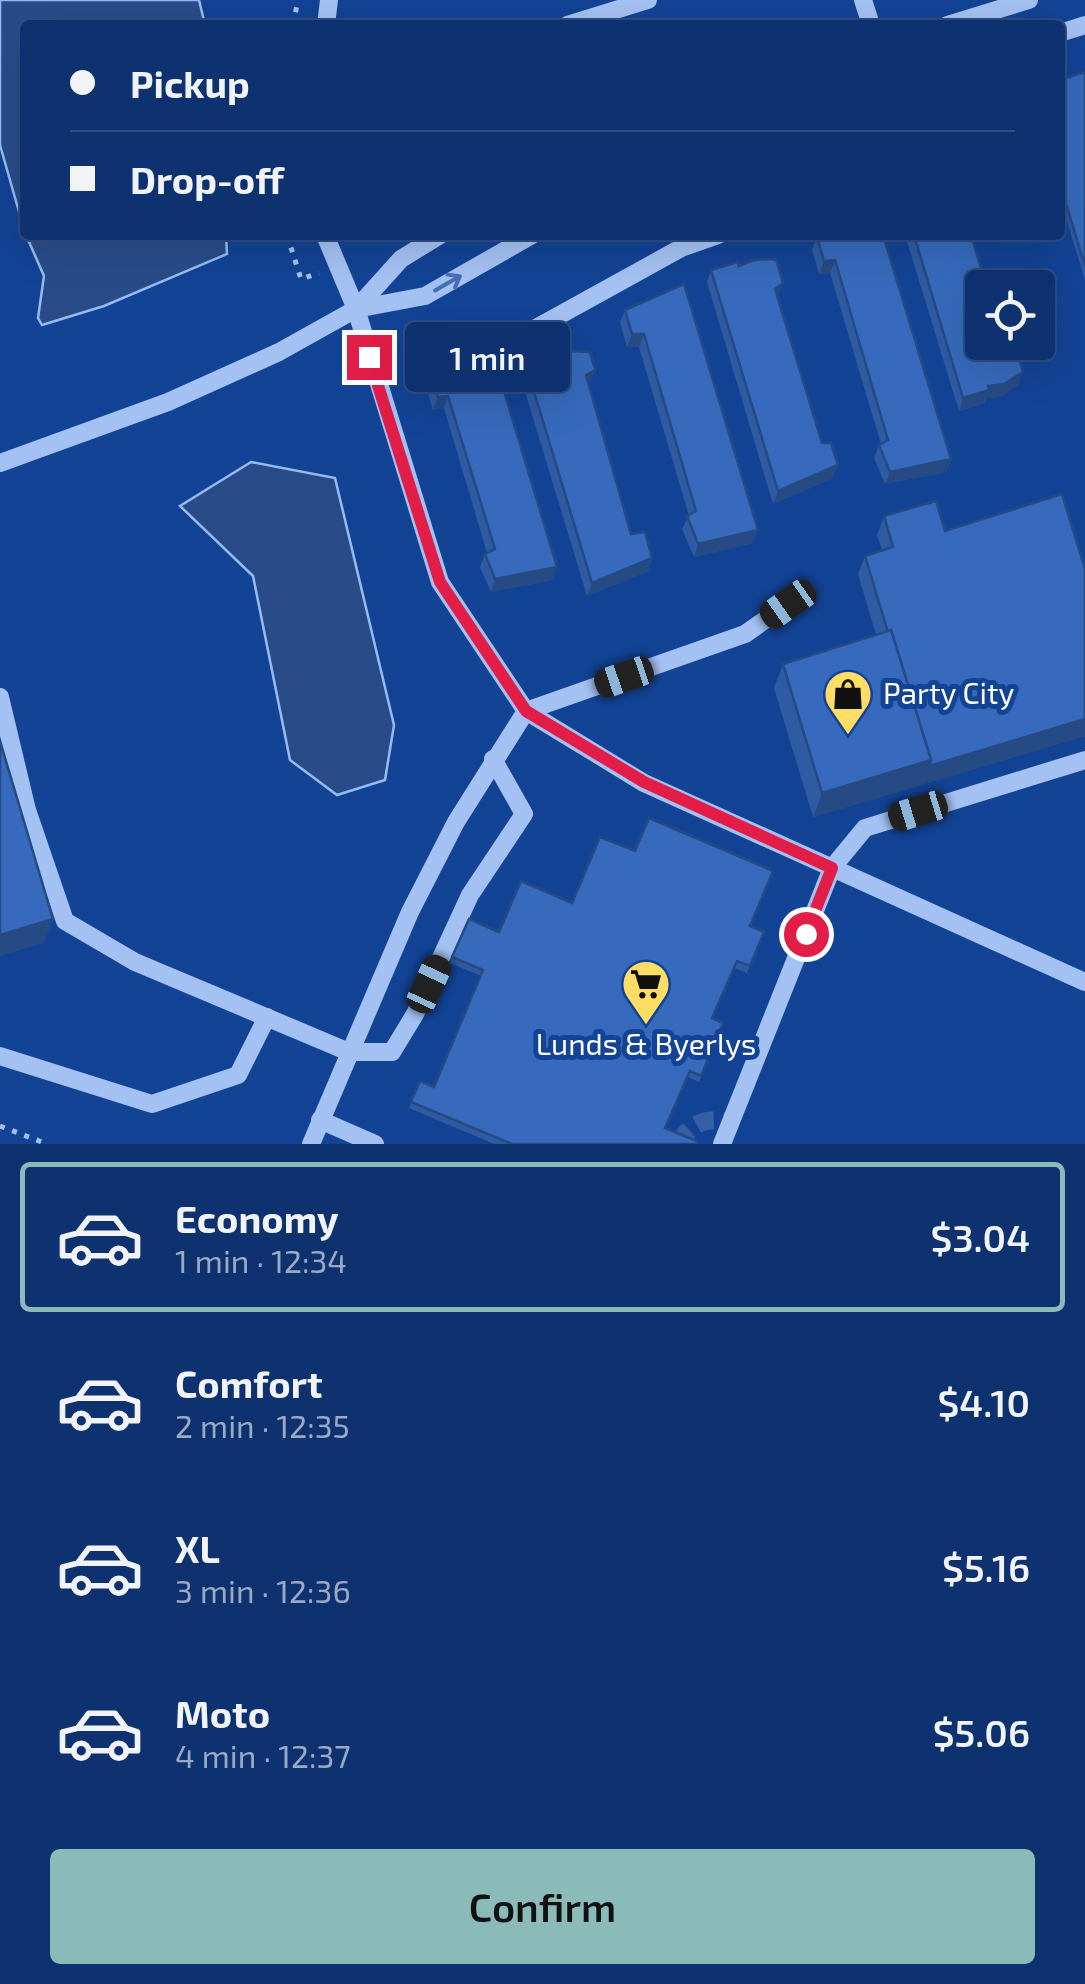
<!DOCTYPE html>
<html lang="en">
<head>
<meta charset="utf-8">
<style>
	:root { --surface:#0e3270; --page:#1c3e78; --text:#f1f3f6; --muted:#9baac3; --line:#2e4d83; --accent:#8bbbb9 }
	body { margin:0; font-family:"Exo 2",sans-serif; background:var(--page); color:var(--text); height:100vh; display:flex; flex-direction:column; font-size:38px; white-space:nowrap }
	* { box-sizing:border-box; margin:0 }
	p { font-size:32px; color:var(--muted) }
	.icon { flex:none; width:55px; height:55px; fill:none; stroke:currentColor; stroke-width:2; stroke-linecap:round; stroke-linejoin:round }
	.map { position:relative; height:1144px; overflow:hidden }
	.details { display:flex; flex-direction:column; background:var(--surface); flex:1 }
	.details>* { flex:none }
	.top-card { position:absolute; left:20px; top:20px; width:1045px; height:220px; border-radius:10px; box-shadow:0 10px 40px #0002,0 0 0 2px var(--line); display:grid; align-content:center; height:220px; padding:0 50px; background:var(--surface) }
	.buttons { position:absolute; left:965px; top:270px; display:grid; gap:20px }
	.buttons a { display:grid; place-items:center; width:90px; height:90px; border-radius:10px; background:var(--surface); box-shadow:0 10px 40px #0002,0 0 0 2px var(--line); font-size:50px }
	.end { position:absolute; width:45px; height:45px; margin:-22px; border:12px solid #e11d48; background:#fff; box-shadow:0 0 0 5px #fff }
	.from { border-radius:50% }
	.bubble { position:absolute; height:70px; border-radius:10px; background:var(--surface); box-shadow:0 10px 40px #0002,0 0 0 2px var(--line); font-size:32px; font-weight:600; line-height:70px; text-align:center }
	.car { position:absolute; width:30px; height:60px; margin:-30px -15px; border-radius:12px; box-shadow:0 0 8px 2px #0007; background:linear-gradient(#222 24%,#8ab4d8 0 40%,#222 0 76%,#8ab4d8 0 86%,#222 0) }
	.top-card b { display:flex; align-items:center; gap:35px; height:95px; font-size:38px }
	.top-card b+b { border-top:2px solid var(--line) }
	.top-card i { width:25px; height:25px; background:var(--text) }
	ul { padding:18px 0 0; list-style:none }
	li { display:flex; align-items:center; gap:30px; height:150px; margin:0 20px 15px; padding:0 30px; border:5px solid transparent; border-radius:10px }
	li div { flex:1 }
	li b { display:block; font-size:38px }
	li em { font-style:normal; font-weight:600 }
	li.on { border-color:var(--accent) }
	li>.icon { width:90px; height:90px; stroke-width:1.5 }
	.button { display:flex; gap:20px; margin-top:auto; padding:20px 50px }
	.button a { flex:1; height:115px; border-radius:10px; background:var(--accent); color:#111; font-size:40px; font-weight:600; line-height:115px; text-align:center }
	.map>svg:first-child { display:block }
	.water { fill:#294c89; stroke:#95bbf5; stroke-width:2.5 }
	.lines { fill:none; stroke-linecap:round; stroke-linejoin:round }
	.minor-tunnel { stroke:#365fa5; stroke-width:18; stroke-dasharray:18 9; stroke-linecap:butt }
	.path { stroke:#a3c1f2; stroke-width:5; stroke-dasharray:5 8; stroke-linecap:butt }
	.minor { stroke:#a3c1f2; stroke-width:18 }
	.wall { fill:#2f5ba2 }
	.shaded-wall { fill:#264a84 }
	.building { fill:#376abc; stroke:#264a84; stroke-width:2.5 }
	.oneway { stroke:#456fb6 }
	.route { stroke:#e11d48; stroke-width:12 }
	.labels { text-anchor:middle; stroke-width:10; stroke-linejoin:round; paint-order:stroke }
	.poi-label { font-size:30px; fill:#fff; stroke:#134395; text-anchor:start }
</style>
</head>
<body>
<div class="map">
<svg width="1085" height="1144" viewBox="0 0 1085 1144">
	<rect width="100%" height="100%" fill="#134395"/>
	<g class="water">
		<path d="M0,0H199L205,25H25V233L0,145Z"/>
		<path d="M26,235H226L227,254L104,306L42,325L38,318L44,276Z"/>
		<path d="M251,462L335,478L394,725L385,780L337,795L290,760L253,576L180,506Z"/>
	</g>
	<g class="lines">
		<path class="minor-tunnel" d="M678,1144C692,1122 706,1117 731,1122"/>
		<g class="path">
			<path d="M293,25L298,0"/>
			<path d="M287,235L301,279L319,273"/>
			<path d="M0,1126L47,1144"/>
		</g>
		<g class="minor">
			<path d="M863,0L871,25"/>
			<path d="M326,25L329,0"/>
			<path d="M567,25L648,0"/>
			<path d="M947,25L1029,0"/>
			<path d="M1060,33L1085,25"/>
			<path d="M325,235L356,309L440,582L526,711L644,783L1085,982"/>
			<path d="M356,309L401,259L440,235"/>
			<path d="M507,377L516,342L529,332L681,248L718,235"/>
			<path d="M0,463L168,402L279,352L356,309L425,296L532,235"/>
			<path d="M0,697L27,810L65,921L135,962L349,1052H392L415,1014L470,895L524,814L493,759"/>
			<path d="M0,1056L152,1104L238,1075L267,1017"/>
			<path d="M320,1120L375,1144"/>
			<path d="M311,1144L410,912L456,822L526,711L745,634L788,604"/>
			<path d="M722,1144L832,868L865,828L1085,760"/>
		</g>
	</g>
	<g class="wall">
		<path d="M1085,72V280L1060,198V80Z"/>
		<path d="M822,235L951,459L946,472L885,484L874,458L879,445L881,444L830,273L819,274L812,250L817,237Z"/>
		<path d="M905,235H971L982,288L1018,385L1000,397L986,398L985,403L959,411Z"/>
		<path d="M739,266L783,283L777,297L833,478L773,504L707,282L711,270Z"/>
		<path d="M684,284L753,543L694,557L682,529L689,516L639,347H627L620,323L625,310Z"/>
		<path d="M464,353L557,567L552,580L491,592L480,567L485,554L487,553L444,408L433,410L425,384L430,371L461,359Z"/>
		<path d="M525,362L595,370L589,384L631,534L652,558L648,571L587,596L520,375Z"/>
		<path d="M884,516L945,531L1085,736L813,817L774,688L783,664L876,635L858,574L865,556L882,550L877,535Z"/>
		<path d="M572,903L750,926L762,938L747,973L734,968L712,1018L721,1030L699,1082L688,1077L666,1128L696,1144H494L409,1108L420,1081L434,1087L481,976L450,963L452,957L499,932Z"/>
	</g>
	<g class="shaded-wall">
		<path d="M835,260L830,273L819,274L824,261Z"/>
		<path d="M783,283L778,296L770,301L775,289Z"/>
		<path d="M632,334H644L639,347H627Z"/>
		<path d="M595,370L590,383L581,387L586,375Z"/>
		<path d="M1023,372L1018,385L1000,397L986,398L985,403L959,411L963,398L988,386Z"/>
		<path d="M448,396L444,408L433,410L438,397Z"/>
		<path d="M951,459L946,472L885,484L890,472Z"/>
		<path d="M838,465L833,478L773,504L778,491Z"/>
		<path d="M758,530L753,543L694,557L698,544Z"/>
		<path d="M652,558L648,571L587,596L592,583Z"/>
		<path d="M557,567L552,580L491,592L495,579Z"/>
		<path d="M1085,719V736L922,785L929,766Z"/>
		<path d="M931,760L922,785L813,817L822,793Z"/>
		<path d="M53,919L44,943L0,956V935Z"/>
	</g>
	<g class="building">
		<path d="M1085,72V266L1060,184V80Z"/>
		<path d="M822,235H883L951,459L890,472L879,445L888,440L835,260L824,261L817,237Z"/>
		<path d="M914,235H971L987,288H982V342H1003L1005,349L1016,347L1023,372L1004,384L988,386L989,390L963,398Z"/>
		<path d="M776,259L783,283L775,289L822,443H831L838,465L778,491L711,270L738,262L739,266L753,260Z"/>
		<path d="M684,284L758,530L698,544L687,516L696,511L644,334H632L625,310Z"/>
		<path d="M490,345L557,567L495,579L485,554L495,549L448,396L438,397L430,371L465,358L464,353Z"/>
		<path d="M568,351L590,352L595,370L586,375L631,534L645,532L652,558L592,583L525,362L552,354L554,359Z"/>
		<path d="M1062,494L1085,569V719L929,766L931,760L891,630L888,632L865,556L893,547L884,516L936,501L945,531Z"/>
		<path d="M891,630L931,760L822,793L783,664Z"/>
		<path d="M0,741L53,919L0,935Z"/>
		<path d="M649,818L773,871L750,926L764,932L750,966L737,961L712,1018L723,1023L701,1076L690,1071L665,1128L697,1141L696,1144H512L411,1102L420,1081L434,1087L483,970L452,957L469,919L499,932L521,881L572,903L600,837L635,851Z"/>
	</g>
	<defs><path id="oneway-shaft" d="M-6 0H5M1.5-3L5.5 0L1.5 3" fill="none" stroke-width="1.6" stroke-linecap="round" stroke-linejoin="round" transform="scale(2.5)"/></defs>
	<use class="oneway" href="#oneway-shaft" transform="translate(448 283) rotate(-30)"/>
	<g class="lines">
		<path class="route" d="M369,357L440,582L526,711L644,782L832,868L806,934"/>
	</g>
	<defs>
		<g id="shop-pin" transform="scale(2.5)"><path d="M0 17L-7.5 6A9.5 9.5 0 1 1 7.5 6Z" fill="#ffdd64" stroke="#134395"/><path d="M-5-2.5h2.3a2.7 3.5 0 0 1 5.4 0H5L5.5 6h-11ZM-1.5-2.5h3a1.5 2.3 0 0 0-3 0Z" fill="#111"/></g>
		<g id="supermarket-pin" transform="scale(2.5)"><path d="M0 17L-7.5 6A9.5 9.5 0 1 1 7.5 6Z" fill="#ffdd64" stroke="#134395"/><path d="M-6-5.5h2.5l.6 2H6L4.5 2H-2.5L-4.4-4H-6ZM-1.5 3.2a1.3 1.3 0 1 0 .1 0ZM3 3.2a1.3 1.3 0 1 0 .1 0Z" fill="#111"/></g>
	</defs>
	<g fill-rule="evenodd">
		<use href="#shop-pin" x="848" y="694"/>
		<use href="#supermarket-pin" x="646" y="984"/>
	</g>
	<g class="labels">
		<g class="poi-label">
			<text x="883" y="704">Party City</text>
			<text x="646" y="1055" text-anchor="middle">Lunds &amp; Byerlys</text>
		</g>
	</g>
</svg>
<div class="buttons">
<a><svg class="icon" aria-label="locate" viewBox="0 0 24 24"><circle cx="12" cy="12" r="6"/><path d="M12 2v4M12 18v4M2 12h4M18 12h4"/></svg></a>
</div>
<i class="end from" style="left:806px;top:934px"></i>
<i class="end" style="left:369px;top:357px"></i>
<div class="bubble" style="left:405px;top:322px;width:165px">1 min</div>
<i class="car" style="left:788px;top:604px;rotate:235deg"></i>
<i class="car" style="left:624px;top:677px;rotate:251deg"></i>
<i class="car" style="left:918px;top:811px;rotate:253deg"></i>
<i class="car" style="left:429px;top:984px;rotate:25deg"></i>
<div class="top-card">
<b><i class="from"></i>Pickup</b>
<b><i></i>Drop-off</b>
</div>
</div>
<section class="details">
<ul>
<li class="on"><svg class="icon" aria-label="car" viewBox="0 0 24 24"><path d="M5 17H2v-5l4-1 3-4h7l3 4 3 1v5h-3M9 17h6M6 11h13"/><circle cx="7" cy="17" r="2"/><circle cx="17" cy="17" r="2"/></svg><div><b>Economy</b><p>1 min · 12:34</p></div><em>$3.04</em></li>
<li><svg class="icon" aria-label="car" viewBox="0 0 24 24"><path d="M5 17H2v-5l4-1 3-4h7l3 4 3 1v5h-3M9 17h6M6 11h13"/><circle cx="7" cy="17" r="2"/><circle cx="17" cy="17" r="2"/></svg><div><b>Comfort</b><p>2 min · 12:35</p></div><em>$4.10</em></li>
<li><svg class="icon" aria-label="car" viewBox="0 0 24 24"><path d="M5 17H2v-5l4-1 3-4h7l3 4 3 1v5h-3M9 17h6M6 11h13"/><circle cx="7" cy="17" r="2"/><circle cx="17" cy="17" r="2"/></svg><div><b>XL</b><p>3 min · 12:36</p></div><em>$5.16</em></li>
<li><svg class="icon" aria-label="car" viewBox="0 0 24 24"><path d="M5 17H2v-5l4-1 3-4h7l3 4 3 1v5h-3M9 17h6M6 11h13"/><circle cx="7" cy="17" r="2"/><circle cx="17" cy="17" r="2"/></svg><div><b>Moto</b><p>4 min · 12:37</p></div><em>$5.06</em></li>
</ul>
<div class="button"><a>Confirm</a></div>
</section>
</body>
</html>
